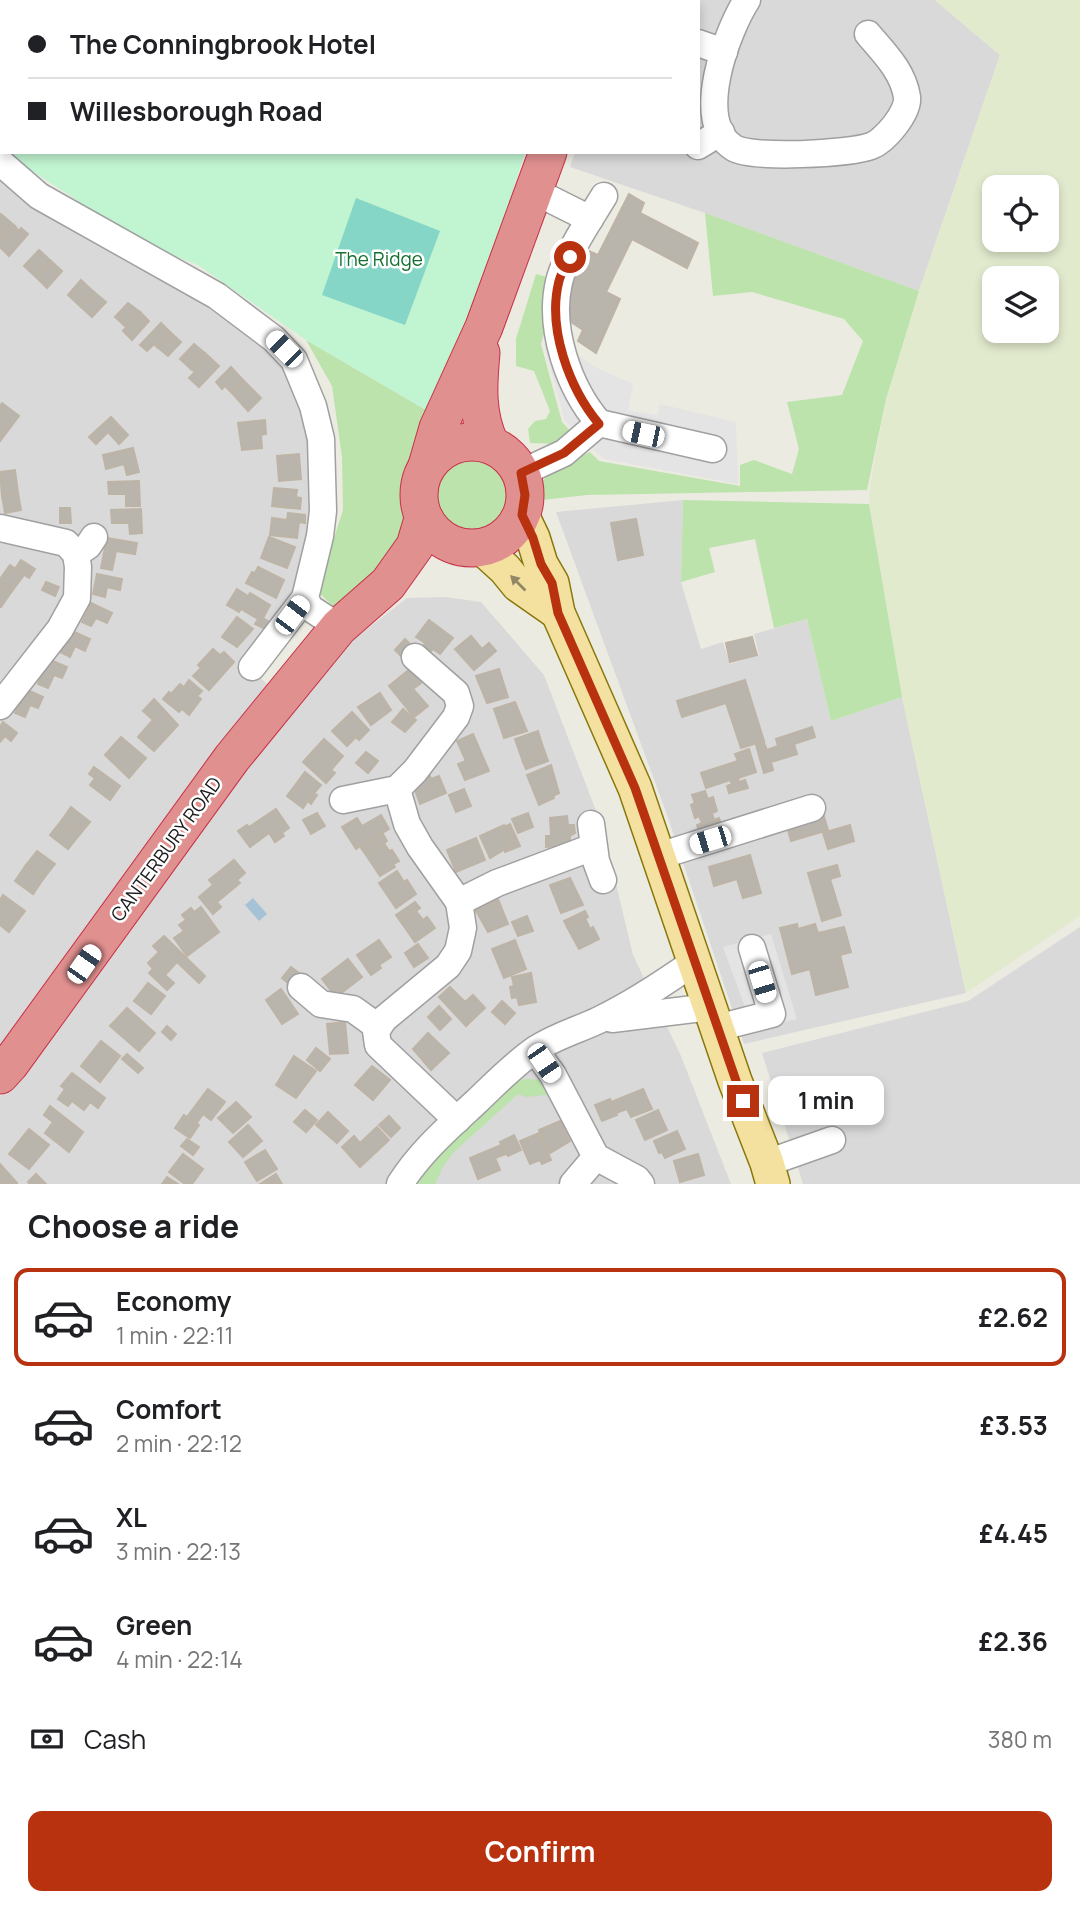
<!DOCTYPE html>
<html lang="en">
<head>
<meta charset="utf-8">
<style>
	:root { --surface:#fff; --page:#f2f2f2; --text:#202124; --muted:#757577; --line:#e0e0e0; --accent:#b8320f }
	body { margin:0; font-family:Manrope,sans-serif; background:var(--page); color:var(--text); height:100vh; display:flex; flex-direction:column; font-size:26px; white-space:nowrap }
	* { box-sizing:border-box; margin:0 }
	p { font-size:23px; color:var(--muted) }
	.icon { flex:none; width:38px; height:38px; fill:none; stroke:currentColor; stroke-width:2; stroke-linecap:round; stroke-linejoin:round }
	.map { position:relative; height:1184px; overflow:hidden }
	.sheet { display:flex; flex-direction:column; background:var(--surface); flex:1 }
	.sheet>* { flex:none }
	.guide { position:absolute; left:0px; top:0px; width:700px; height:154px; box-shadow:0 4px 10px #0003; display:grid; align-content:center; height:154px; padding:0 28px; background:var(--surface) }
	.buttons { position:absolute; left:982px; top:175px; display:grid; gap:14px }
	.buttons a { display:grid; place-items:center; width:77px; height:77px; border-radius:14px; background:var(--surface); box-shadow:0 4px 10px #0003; font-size:35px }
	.end { position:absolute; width:32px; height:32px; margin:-16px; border:9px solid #b8320f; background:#fff; box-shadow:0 0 0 4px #fff }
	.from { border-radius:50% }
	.bubble { position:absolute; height:49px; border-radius:14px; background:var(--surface); box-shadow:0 4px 10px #0003; font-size:23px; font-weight:700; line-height:49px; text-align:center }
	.car { position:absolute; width:21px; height:42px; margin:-21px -10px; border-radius:9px; box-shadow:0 0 5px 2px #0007; background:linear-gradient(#fff 24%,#345 0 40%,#fff 0 76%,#345 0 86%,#fff 0) }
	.guide b { display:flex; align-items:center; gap:24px; height:66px; font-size:26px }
	.guide b+b { border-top:2px solid var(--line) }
	.guide i { width:18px; height:18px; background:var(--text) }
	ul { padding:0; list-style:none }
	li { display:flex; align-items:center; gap:21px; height:98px; margin:0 14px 10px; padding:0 14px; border:4px solid transparent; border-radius:14px }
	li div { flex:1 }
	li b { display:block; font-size:26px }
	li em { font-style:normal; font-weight:700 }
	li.on { border-color:var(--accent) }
	li>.icon { width:63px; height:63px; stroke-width:1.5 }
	h2 { padding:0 28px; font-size:32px; line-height:84px }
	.pay { display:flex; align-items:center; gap:18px; height:77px; padding:0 28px; font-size:26px }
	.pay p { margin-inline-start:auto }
	.cta { display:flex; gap:14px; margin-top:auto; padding:14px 28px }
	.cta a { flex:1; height:80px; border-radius:14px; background:var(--accent); color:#fff; font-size:28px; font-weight:700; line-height:80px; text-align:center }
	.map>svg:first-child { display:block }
	.residential { fill:#dad9d9 }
	.farmland { fill:#e2eace; fill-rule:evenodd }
	.grass { fill:#bbe3ab }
	.park { fill:#c1f4d0 }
	.pitch { fill:#85d6c7 }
	.parking { fill:#e4e4e4 }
	.water { fill:#a5c2d7 }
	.building { fill:#b9b4ac; stroke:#bdb4a6; stroke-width:2 }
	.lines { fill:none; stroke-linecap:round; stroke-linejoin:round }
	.minor-casing { stroke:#a0a0a0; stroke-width:29 }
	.major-casing { stroke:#88780b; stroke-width:36 }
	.highway-casing { stroke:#c83146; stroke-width:39 }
	.minor { stroke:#fff; stroke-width:26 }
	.major { stroke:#f4e1a0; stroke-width:33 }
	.highway { stroke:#df908f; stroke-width:37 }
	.oneway { fill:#938865 }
	.route { stroke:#b8320f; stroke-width:9 }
	.labels { text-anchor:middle; stroke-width:5; stroke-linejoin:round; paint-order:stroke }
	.park-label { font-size:19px; fill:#13702e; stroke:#fff }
	.street-label { font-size:19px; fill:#1c1c1c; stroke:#fff }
</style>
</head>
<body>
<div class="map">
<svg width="1080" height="1184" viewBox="0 0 1080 1184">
	<rect width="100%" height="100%" fill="#ecebe2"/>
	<g class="residential">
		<path d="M465,0H581L580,2Z"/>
		<path d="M636,0H935L1000,55L919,291L705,213L570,167L575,152H698V2H636Z"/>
		<path d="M0,180L33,204L210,308L247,333L281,362L306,407L315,517L298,581L282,617L246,664L268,685L0,1047Z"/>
		<path d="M683,500L681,582L701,649L723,642L730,664L759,655L754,634L807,619L831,721L902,697L966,993L744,1044L667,815L556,512Z"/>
		<path d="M446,597L481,602L544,675L603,829L633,955L681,1056L731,1184H0V1097L40,1043L158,861L340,650L407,598Z"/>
		<path d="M1080,927V1184H803L762,1053L968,1001Z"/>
	</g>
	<path class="farmland" d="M935,0H1080V916L966,993L902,697L869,504L870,485L886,399L919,291L1000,55ZM994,187H1046V240H994ZM994,278H1046V331H994Z"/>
	<g class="grass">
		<path d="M705,213L919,291L886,399L867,490L587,495L542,500L543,480L558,467L590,452L599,461L740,486V465L754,460L792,474L799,449L787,402L842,395L863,341L844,319L752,292L713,296Z"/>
		<path d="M536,274L555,279L553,301L541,344L562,422L573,434L559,444L530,443L528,429L535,421L546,419L550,411L534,371L516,366V339Z"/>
		<path d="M306,340L431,413L410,491L413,533L379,579L335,608L317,591L343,510L342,457L332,386Z"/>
		<circle cx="474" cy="495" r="37"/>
		<path d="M683,500L869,504L902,697L831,721L807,619L774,628L755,539L709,548L715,572L681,582Z"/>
		<path d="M527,1079L541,1080L555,1094L526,1097L518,1094L453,1153L444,1165L435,1184H411L419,1172L511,1086L521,1080Z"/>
	</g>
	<g class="park">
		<path d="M0,0H465L469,2H2V151Z"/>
		<path d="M3,152H525L470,327L431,413L306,340L198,265L146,245Z"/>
	</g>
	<g class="pitch">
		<path d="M104,0H265L102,2Z"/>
		<path d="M356,198L440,231L405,325L322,295Z"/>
	</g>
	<g class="parking">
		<path d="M547,334L597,368L633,384L628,410L657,415L660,404L736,422L738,484L604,459L565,421L544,345Z"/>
		<path d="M771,934L797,1019L753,1029L723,947Z"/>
	</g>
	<path class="water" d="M253,898L267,914L259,921L245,905Z"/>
	<g class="building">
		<path d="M629,194L644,203L640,213L698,243L687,268L632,239L606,292L620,299L596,353L578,341L583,330L559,314L589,251L598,255Z"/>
		<path d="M1,214L15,226L0,242V216Z"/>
		<path d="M15,226L19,231L21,228L28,234L9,256L0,247V242Z"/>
		<path d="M39,250L51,261L36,277L24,266Z"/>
		<path d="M51,261L62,271L47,288L36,277Z"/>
		<path d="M81,280L94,292L81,307L68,295Z"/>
		<path d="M94,292L106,302L92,317L81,307Z"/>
		<path d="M128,303L140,312L126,327L115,317Z"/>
		<path d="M140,312L149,321L132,340L123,331Z"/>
		<path d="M161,323L170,332L157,347L154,344L147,351L140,345Z"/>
		<path d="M170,332L181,342L168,356L157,347Z"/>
		<path d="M194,344L205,353L191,369L180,359Z"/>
		<path d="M205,353L219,366L199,387L189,378L195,372L191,369Z"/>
		<path d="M231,367L244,381L232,393L225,386L222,389L216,382Z"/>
		<path d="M244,381L261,398L248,411L232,393Z"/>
		<path d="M2,403L19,416L0,441V406Z"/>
		<path d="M111,417L128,435L119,444L108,432L96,444L89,437Z"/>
		<path d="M265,420L266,434L261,435L262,448L242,450L238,423Z"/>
		<path d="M133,448L139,472L127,475L124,464L106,469L103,455Z"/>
		<path d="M299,454L301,479L279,481L277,456Z"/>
		<path d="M15,470L18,493L2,496L0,472Z"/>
		<path d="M139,481L140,506H126V494H109L108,482Z"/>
		<path d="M274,488L297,490L296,497L301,498L300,509L272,506Z"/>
		<path d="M18,493L21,510L5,513L2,496Z"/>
		<path d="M60,508H70L71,523H60Z"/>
		<path d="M141,509L142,533L130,534L129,523H112L111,510Z"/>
		<path d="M288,513L305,515V523L299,522L297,538L270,535L272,518L287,520Z"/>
		<path d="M636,519L643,555L618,560L611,523Z"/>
		<path d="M269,537L295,547L287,568L261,558Z"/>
		<path d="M107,538L137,543L135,554L116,551L112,570L101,568Z"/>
		<path d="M21,560L35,569L29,578L15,569Z"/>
		<path d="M10,565L24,575L12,591L0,582V579Z"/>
		<path d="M258,567L284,580L276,598L246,583L252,572L255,573Z"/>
		<path d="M97,574L122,579L120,590L107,587L105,597L93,594Z"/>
		<path d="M0,582L12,591L1,607H0Z"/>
		<path d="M46,582L59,587L55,596L42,590Z"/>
		<path d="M237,589L248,596L250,593L270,605L263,618L271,623L267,630L255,624L258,619L241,609L239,612L227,605Z"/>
		<path d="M91,603L112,613L107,623L96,618L91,626L82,622Z"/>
		<path d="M237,617L253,629L237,647L222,637Z"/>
		<path d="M429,620L453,638L440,654L433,649L430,652L423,647L425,643L416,637Z"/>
		<path d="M70,630L90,639L85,651L75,646L70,657L60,652Z"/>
		<path d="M471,636L482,649L489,643L496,651L474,670L455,649Z"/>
		<path d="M752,637L757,655L730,662L726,643Z"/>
		<path d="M405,639L416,650L406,661L395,650Z"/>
		<path d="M213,649L220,655L224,652L234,662L209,690L193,676L201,668L198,665Z"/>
		<path d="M48,659L67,667L62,678L54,675L48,688L38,684Z"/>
		<path d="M410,669L421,683L413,689L428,706L414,717L389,686Z"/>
		<path d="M499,669L508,697L487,703L476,676Z"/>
		<path d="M189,680L202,691L197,696L201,699L189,715L182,709L179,712L163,699L169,692L171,694L180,684L184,687Z"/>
		<path d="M745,680L764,741L741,748L726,703L682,717L677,701Z"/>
		<path d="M25,689L43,697L38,708L30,705L25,717L15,713Z"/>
		<path d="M380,693L391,710L371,725L358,707Z"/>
		<path d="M154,699L178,725L154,751L138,737L153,720L143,711Z"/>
		<path d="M515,702L527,731L504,738L494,709Z"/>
		<path d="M403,709L416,720L405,732L392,722Z"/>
		<path d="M352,712L369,730L359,740L356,737L347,746L332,731Z"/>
		<path d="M3,722L17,733L11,741L5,736L0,742V727Z"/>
		<path d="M812,727L815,737L794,744L797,754L771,762L773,770L764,773L756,745L764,743L767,750L778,746L776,739Z"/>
		<path d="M538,731L542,744L539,745L543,755L523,762L515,739Z"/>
		<path d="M473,734L489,771L465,780L458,764L466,761L457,741Z"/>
		<path d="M121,737L146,758L129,778L105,755Z"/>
		<path d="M324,739L343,756L331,770L335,773L326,783L303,762Z"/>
		<path d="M542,744L548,761L526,769L523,762L543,755L539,745Z"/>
		<path d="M749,749L756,772L738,778L739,782L745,780L748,788L729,793L727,786L732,784L730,780L706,788L701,773L738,761L735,754Z"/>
		<path d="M366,752L378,761L368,773L356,763Z"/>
		<path d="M551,765L559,793L553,796L554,798L539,805L527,775Z"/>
		<path d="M94,767L120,786L110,800L90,785L95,778L89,774Z"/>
		<path d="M305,772L321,785L314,793L317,795L311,804L308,801L303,808L287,796Z"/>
		<path d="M430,776L431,779L439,776L446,793L420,804L414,787L422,784L420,779Z"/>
		<path d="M464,789L471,806L456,812L449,795Z"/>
		<path d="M705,791L708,799L713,797L717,811L712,813L714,820L719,818L723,831L701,837L697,825L702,823L699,816L695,818L691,805L695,803L692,795Z"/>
		<path d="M71,807L90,822L80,834L62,820Z"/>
		<path d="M276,809L289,828L282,833L284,836L275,842L269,833L250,847L238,831L247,825L249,827Z"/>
		<path d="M317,813L325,826L311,834L303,820Z"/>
		<path d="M528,813L533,827L518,833L512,819Z"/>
		<path d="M823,813L828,830L791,841L786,823Z"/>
		<path d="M381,815L389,829L356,849L342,827L357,818L362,826Z"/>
		<path d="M567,816L568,825H574L575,833L570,836V845L546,847V836H551L550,818Z"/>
		<path d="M62,820L80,834L68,849L50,835Z"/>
		<path d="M510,824L520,846L505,852L504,849L512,845L504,827Z"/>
		<path d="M504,825L512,845L490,858L480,836Z"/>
		<path d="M850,825L854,841L828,849L823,833Z"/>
		<path d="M383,834L387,841L366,855L361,848Z"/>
		<path d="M476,838L485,860L456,872L447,850Z"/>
		<path d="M384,843L389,851L392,850L399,861L393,864L395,867L380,876L366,855Z"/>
		<path d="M37,851L55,864L44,878L26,865Z"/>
		<path d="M750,855L761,893L743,898L737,879L714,886L709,867Z"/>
		<path d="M234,860L245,873L237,880L240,883L217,902L221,907L213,914L199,897L213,885L209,880Z"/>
		<path d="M26,865L44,878L33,894L15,881Z"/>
		<path d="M837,865L840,876L830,879L841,915L822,921L808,873Z"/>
		<path d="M397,871L404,882L407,880L416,894L396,908L379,883Z"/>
		<path d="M570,878L583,905L561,913L550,885Z"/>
		<path d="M3,895L25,911L9,932L0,925V900Z"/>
		<path d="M498,899L508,924L488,932L475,909Z"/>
		<path d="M415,902L420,908L401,922L396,915Z"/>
		<path d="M201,907L219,932L187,956L174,938L184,931L179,925L186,920L182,915L191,908L194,912Z"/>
		<path d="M416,911L423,920L427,917L435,928L415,942L401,922Z"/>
		<path d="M585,911L588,917L567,927L564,921Z"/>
		<path d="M527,916L533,931L518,936L512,922Z"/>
		<path d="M585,918L590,929L593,927L599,939L579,949L567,927Z"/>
		<path d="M797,924L798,929L815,924L818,933L844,927L851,952L840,955L848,987L816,995L810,969L792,974L780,928Z"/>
		<path d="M164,936L205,976L199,983L177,962L165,975L174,983L167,990L149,973L153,969L148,963L159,952L153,946Z"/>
		<path d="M379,940L391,957L379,965L381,968L371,975L357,955Z"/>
		<path d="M515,940L526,969L504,978L492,949Z"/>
		<path d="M418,944L428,958L414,967L405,953Z"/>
		<path d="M348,959L362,977L336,997L322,979Z"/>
		<path d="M291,967L303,976L294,988L282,978Z"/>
		<path d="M531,973L536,1002L519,1005L517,997L512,998L510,987L514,986L512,977Z"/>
		<path d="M148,983L165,996L151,1014L134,1001Z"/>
		<path d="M450,987L465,1002L473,995L485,1008L466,1026L439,997Z"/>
		<path d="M281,989L298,1014L282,1024L266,1000Z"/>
		<path d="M502,1001L515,1013L505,1024L492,1012Z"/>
		<path d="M439,1006L451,1019L440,1030L428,1017Z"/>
		<path d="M127,1008L155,1033L139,1051L110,1026Z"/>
		<path d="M345,1022L348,1053L330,1054L327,1024Z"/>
		<path d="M167,1026L176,1034L171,1040L162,1032Z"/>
		<path d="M428,1033L449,1053L431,1070L413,1049Z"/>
		<path d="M101,1041L120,1056L100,1082L81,1066Z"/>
		<path d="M316,1048L330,1059L320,1071L307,1060Z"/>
		<path d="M127,1054L143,1068L138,1073L122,1059Z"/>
		<path d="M294,1056L316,1071L296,1098L276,1085Z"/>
		<path d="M372,1066L390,1080L373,1100L355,1085Z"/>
		<path d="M72,1073L105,1098L98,1108L90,1102L84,1110L72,1101L68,1106L58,1099L65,1089L61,1086Z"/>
		<path d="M208,1089L225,1102L211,1120L203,1114L196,1124L187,1117Z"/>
		<path d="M643,1089L652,1109L631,1117L627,1109L616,1113L611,1102Z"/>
		<path d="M610,1099L617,1115L602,1121L595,1105Z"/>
		<path d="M236,1102L251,1117L233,1133L218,1118Z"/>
		<path d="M50,1106L83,1132L69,1152L45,1133L53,1122L44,1115Z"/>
		<path d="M305,1110L317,1120L306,1132L294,1122Z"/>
		<path d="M658,1110L667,1130L645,1140L636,1120Z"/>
		<path d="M328,1112L348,1131L337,1143L316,1125Z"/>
		<path d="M184,1115L199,1125L190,1138L175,1128Z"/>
		<path d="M389,1116L400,1128L391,1137L379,1125Z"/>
		<path d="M560,1121L570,1141L550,1153L539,1130Z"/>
		<path d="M248,1125L262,1141L243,1157L229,1142Z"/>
		<path d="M377,1127L389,1140L360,1167L342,1147L354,1136L360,1143Z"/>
		<path d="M29,1129L49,1145L29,1169L9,1154Z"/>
		<path d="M677,1131L685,1149L665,1158L662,1152L659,1153L654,1141Z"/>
		<path d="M539,1133L551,1160L542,1164L540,1160L530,1164L520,1141Z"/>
		<path d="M514,1135L521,1150L508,1156L500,1142Z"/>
		<path d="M187,1139L199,1147L193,1155L181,1146Z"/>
		<path d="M501,1145L506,1154L495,1158L500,1170L478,1179L470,1158Z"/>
		<path d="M265,1150L277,1169L257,1181L245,1162Z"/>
		<path d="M183,1154L203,1169L192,1184H185L169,1172Z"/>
		<path d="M698,1154L704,1175L680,1182L674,1161Z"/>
		<path d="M0,1164L17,1183V1184H0Z"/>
		<path d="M36,1174L46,1184H30L28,1182Z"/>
		<path d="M276,1174L282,1184H260Z"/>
		<path d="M167,1177L178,1184H162Z"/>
	</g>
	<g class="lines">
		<g class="minor-casing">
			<g id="minor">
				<path d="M747,0C727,31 692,123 734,148C753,159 848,154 871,146C885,141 909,112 907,97C903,71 884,53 868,34"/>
				<path d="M698,43L724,52"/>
				<path d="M698,146L721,132"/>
				<path d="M0,162L39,196L217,296L274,339L294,360L313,406L321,439L323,511L320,536L305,598L310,608L339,627"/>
				<path d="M534,191L590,219"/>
				<path d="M599,423C569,388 548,329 559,282C565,256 590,219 604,196"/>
				<path d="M521,473L564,453L599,423L713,449"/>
				<path d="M0,528L66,543L76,554L78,567L77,598L60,629L0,706"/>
				<path d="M76,554L88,546L94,537"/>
				<path d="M252,667L305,598"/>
				<path d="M397,789L407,824L420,847L459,902L463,928L458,951L448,966L384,1019L376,1031L378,1045L457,1120"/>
				<path d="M343,800L397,789L415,771L456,717L460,706L456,693L415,657"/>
				<path d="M591,824L596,861L603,880"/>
				<path d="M659,856L812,808"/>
				<path d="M459,902L497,883L593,847"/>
				<path d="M301,987L321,1004L353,1009L378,1027"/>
				<path d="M612,1019L710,1007"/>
				<path d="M717,1028L772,1014L752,948"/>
				<path d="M535,1050L553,1075L596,1157L637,1179L641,1184"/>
				<path d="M767,1163L832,1140"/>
				<path d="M400,1184C420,1152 449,1127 476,1102C495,1084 514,1064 536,1049C556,1036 578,1030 599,1020C633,1004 664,983 694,962"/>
				<path d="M573,1184L596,1157"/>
			</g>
		</g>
		<g class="major-casing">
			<g id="major">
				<path d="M522,515L533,538L541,564L552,583L558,613L635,788L735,1081L767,1163L773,1184"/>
				<path d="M482,548L505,569L518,585L558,613"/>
			</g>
		</g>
		<g class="highway-casing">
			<g id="highway">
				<path d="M603,2L604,0"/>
				<path d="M481,353C478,385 476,414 490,444"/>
				<circle cx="472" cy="495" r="53"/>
				<path d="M427,466L438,428L484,327L548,152"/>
				<path d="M0,1075L10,1064L232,758L339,627L388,584L415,546L423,519"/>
			</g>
		</g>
		<use href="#minor" class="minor"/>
		<use href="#major" class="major"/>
		<use href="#highway" class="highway"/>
	</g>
	<defs><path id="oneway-solid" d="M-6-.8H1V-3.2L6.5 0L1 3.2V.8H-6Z" transform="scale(1.75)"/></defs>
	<use class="oneway" href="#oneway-solid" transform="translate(518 583) rotate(-135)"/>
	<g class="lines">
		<path class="route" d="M570,257C566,265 561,273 559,281C547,328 569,388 599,424L564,453L521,473L525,495L522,515L533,538L541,564L552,583L558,613L635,788L743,1101"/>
	</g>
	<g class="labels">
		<g class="park-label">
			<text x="379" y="266">The Ridge</text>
		</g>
		<g class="street-label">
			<text transform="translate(166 849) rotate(-54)" y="7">CANTERBURY ROAD</text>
		</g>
	</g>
</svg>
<div class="buttons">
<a><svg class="icon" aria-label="locate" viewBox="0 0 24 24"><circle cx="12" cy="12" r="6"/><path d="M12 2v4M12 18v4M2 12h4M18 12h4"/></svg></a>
<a><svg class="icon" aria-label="layers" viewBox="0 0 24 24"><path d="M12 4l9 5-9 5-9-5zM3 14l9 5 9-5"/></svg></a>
</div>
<i class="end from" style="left:570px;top:257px"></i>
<i class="end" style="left:743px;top:1101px"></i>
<div class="bubble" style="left:768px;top:1076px;width:116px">1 min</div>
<i class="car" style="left:284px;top:349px;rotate:315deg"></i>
<i class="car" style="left:643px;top:434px;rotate:282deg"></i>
<i class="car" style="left:292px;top:615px;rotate:37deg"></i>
<i class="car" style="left:710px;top:840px;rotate:253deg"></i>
<i class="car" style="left:84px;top:964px;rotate:35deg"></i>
<i class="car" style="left:762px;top:982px;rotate:163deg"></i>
<i class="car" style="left:544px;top:1063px;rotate:146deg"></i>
<div class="guide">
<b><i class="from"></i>The Conningbrook Hotel</b>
<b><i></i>Willesborough Road</b>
</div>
</div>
<section class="sheet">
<h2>Choose a ride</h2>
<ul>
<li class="on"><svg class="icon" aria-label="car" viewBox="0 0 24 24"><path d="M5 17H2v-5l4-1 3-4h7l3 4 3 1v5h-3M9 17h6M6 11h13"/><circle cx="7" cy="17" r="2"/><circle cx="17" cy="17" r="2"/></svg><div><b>Economy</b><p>1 min · 22:11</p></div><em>£2.62</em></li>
<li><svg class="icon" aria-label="car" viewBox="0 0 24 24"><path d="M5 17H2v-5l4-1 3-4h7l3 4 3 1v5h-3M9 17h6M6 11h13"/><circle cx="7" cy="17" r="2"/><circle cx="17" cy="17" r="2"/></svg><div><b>Comfort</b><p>2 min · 22:12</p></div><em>£3.53</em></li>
<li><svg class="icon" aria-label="car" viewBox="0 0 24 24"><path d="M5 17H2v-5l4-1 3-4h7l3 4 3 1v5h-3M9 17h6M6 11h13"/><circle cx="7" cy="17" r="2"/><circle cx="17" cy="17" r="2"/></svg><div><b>XL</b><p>3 min · 22:13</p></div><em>£4.45</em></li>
<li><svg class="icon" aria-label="car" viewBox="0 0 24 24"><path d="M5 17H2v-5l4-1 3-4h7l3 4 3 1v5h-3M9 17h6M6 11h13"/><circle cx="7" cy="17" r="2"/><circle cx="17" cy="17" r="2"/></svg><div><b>Green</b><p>4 min · 22:14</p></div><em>£2.36</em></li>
</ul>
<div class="pay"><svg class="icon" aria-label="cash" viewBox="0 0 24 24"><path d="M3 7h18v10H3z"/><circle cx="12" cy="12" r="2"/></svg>Cash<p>380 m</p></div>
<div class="cta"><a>Confirm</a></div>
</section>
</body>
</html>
